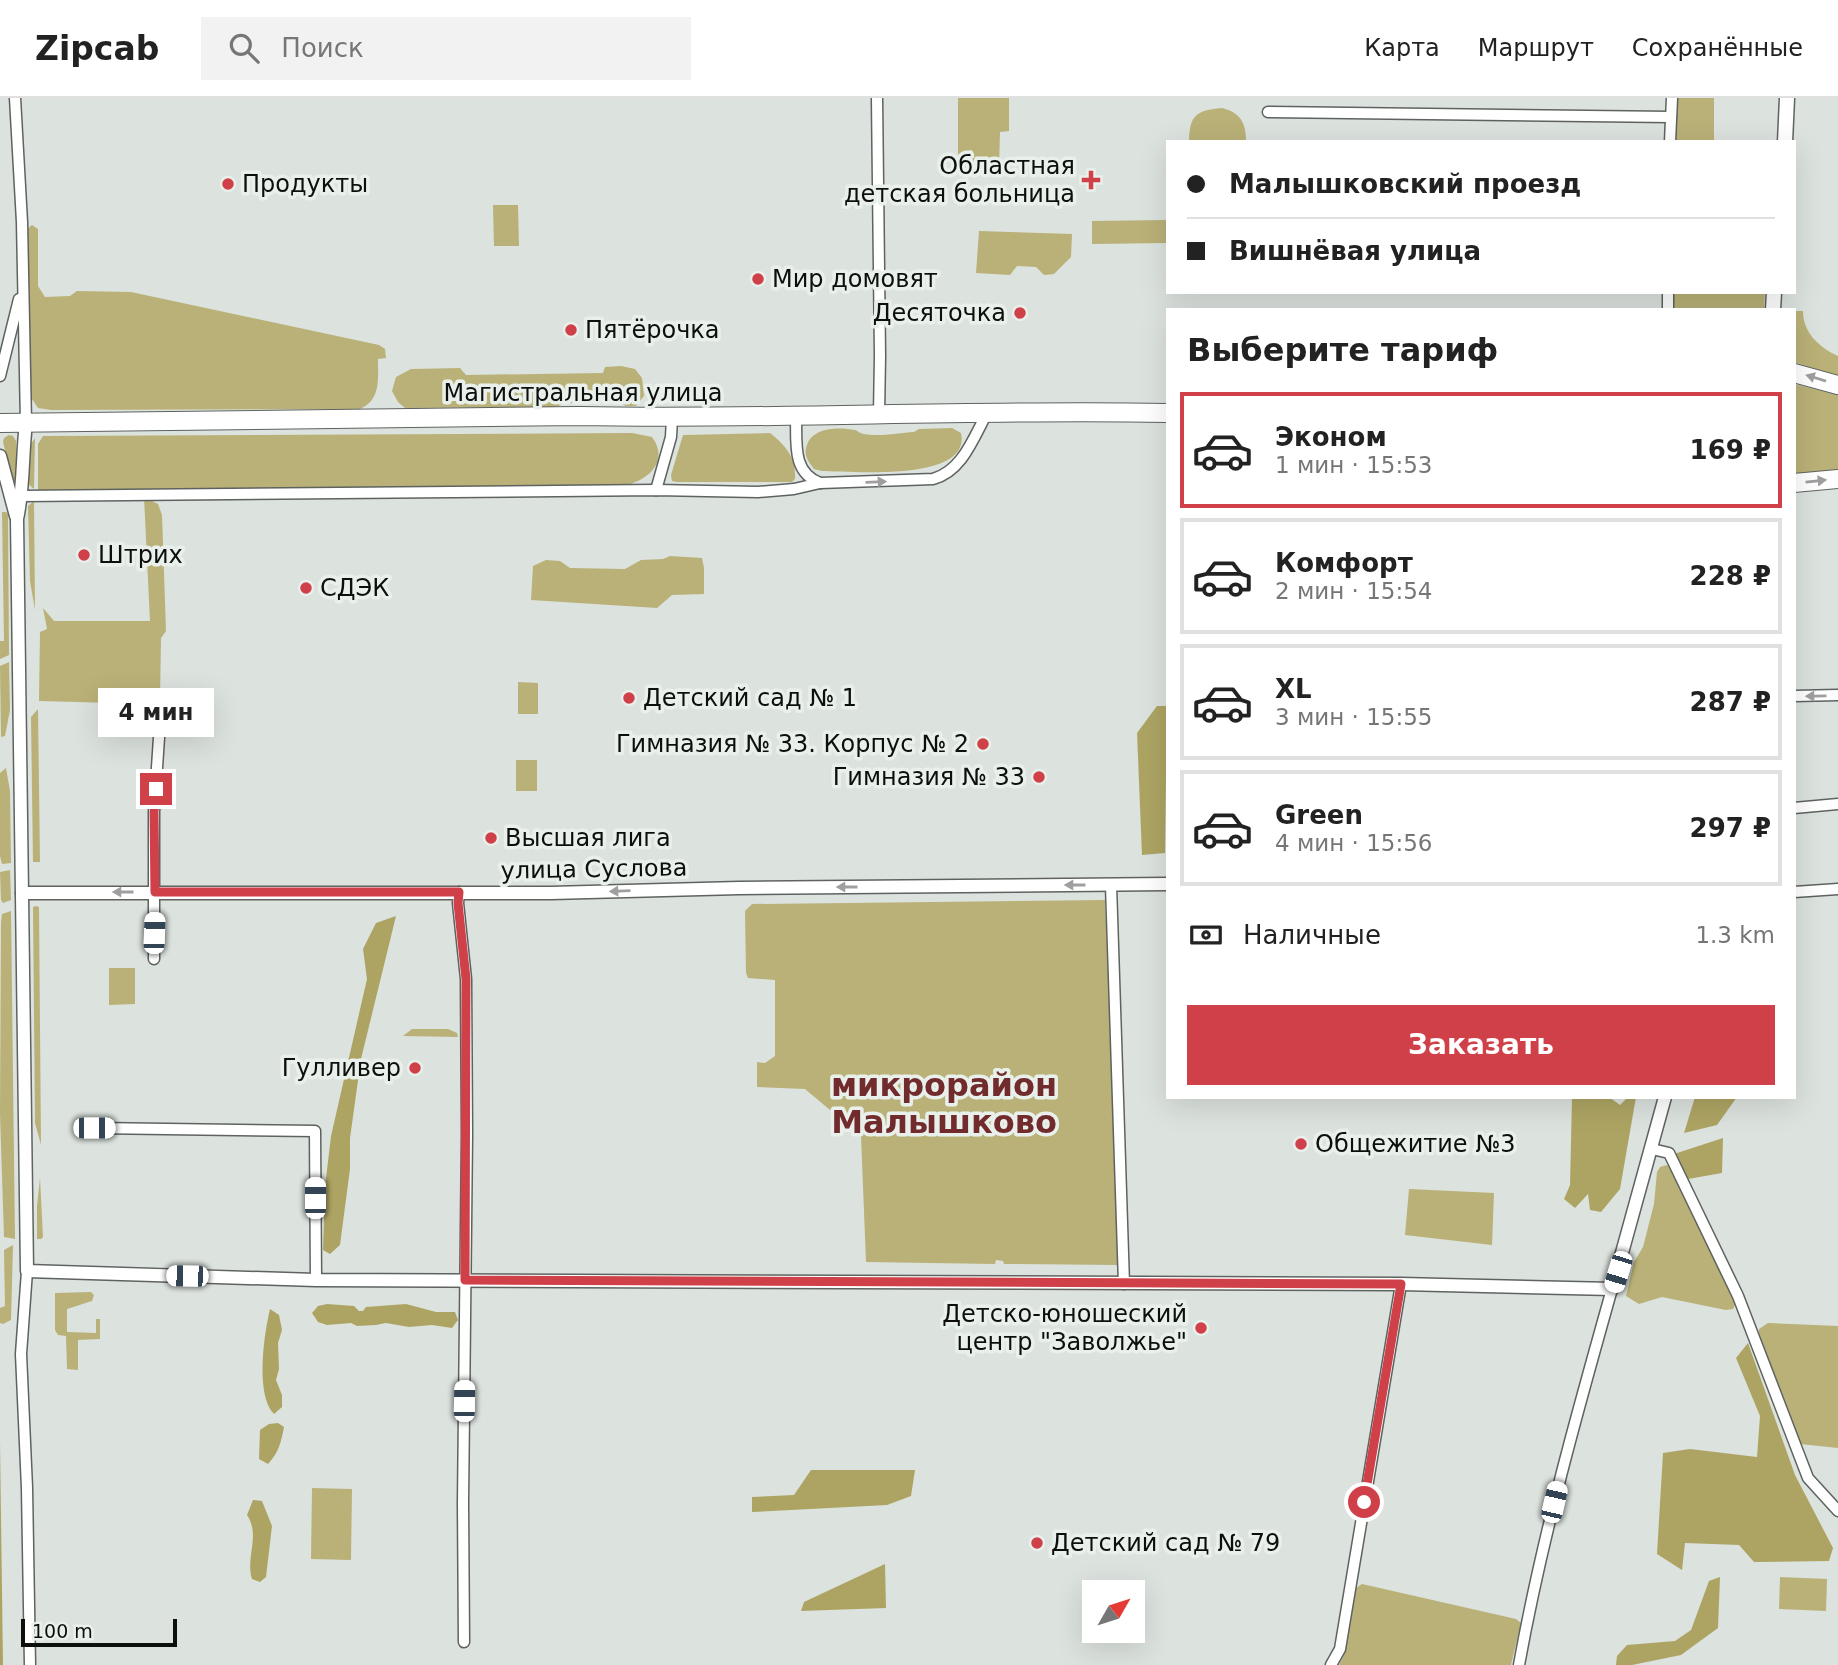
<!DOCTYPE html>
<html lang="ru">
<head>
<meta charset="utf-8">
<style>
	:root { --surface:#fff; --page:#f2f2f2; --text:#222; --muted:#767676; --line:#e0e0e0; --accent:#d04048 }
	body { margin:0; font-family:"DejaVu Sans",sans-serif; background:var(--page); color:var(--text); height:100vh; display:flex; flex-direction:column; font-size:26px; white-space:nowrap }
	* { box-sizing:border-box; margin:0 }
	p { font-size:23px; color:var(--muted) }
	.icon { flex:none; width:38px; height:38px; fill:none; stroke:currentColor; stroke-width:2; stroke-linecap:round; stroke-linejoin:round }
	.map { position:relative; flex:1; overflow:hidden }
	.drawer { position:absolute; left:1166px; top:210px; width:630px; height:791px; display:flex; flex-direction:column; background:var(--surface); border-radius:0px; box-shadow:0 7px 28px #0002 }
	.drawer>* { flex:none }
	.guide { position:absolute; left:1166px; top:42px; width:630px; height:154px; border-radius:0px; box-shadow:0 7px 28px #0002; display:grid; align-content:center; height:154px; padding:0 21px; background:var(--surface) }
	.needle { width:46px; rotate:51deg }
	.controls { position:absolute; left:1082px; top:1482px; display:grid; gap:14px }
	.controls a { display:grid; place-items:center; width:63px; height:63px; border-radius:0px; background:var(--surface); box-shadow:0 7px 28px #0002; font-size:35px }
	.scale { position:absolute; left:21px; bottom:18px; width:156px; box-sizing:border-box; padding-left:7px; border:4px solid #0d0f0d; border-top:0; font-size:19px; line-height:24px; white-space:nowrap; color:#0d0f0d; -webkit-text-stroke:5px #e9f0eb; paint-order:stroke }
	.end { position:absolute; width:32px; height:32px; margin:-16px; border:9px solid #d04048; background:#fff; box-shadow:0 0 0 4px #fff }
	.from { border-radius:50% }
	.bubble { position:absolute; height:49px; border-radius:0px; background:var(--surface); box-shadow:0 7px 28px #0002; font-size:23px; font-weight:800; line-height:49px; text-align:center }
	.car { position:absolute; width:21px; height:42px; margin:-21px -10px; border-radius:9px; box-shadow:0 0 5px 2px #0007; background:linear-gradient(#fff 24%,#345 0 40%,#fff 0 76%,#345 0 86%,#fff 0) }
	.guide b { display:flex; align-items:center; gap:24px; height:66px; font-size:26px }
	.guide b+b { border-top:2px solid var(--line) }
	.guide i { width:18px; height:18px; background:var(--text) }
	ul { padding:0; list-style:none }
	li { display:flex; align-items:center; gap:21px; height:116px; margin:0 14px 10px; padding:0 7px; border:4px solid var(--line); border-radius:0px }
	li div { flex:1 }
	li b { display:block; font-size:26px }
	li em { font-style:normal; font-weight:800 }
	li.active { border-color:var(--accent) }
	li>.icon { width:63px; height:63px; stroke-width:1.5 }
	h2 { padding:0 21px; font-size:32px; line-height:84px }
	.pay { display:flex; align-items:center; gap:18px; height:77px; padding:0 21px; font-size:26px }
	.pay p { margin-inline-start:auto }
	.primary-button { display:flex; gap:14px; margin-top:auto; padding:14px 21px }
	.primary-button a { flex:1; height:80px; border-radius:0px; background:var(--accent); color:#fff; font-size:28px; font-weight:800; line-height:80px; text-align:center }
	header { display:flex; align-items:center; gap:42px; box-sizing:border-box; height:98px; padding:0 35px; background:var(--surface); border-bottom:2px solid var(--line) }
	header strong { font-size:33px }
	nav { display:flex; gap:38px; margin-inline-start:auto; font-size:24px }
	.search { width:490px; height:63px; background:var(--page); display:flex; align-items:center; gap:18px; box-sizing:border-box; padding:0 24px; border-radius:0px; color:var(--muted); font-size:26px }
	.map>svg:first-child { display:block }
	.green { fill:#b9b177 }
	.forest { fill:#ada463 }
	.lines { fill:none; stroke-linecap:round; stroke-linejoin:round }
	.minor-casing { stroke:#5e635f; stroke-width:13 }
	.tertiary-casing { stroke:#5e635f; stroke-width:15 }
	.secondary-casing { stroke:#5e635f; stroke-width:17 }
	.trunk-casing { stroke:#5e635f; stroke-width:20 }
	.minor { stroke:#fff; stroke-width:10 }
	.tertiary { stroke:#fff; stroke-width:12 }
	.secondary { stroke:#fff; stroke-width:14 }
	.trunk { stroke:#fff; stroke-width:18 }
	.oneway { fill:#9e9f9e }
	.route { stroke:#d04048; stroke-width:9 }
	.poi-dot { fill:#d04048; stroke:#e9f0eb; stroke-width:2.5 }
	.labels { text-anchor:middle; stroke-width:7; stroke-linejoin:round; paint-order:stroke }
	.poi-label { font-size:24px; fill:#0d0f0d; stroke:#e9f0eb; text-anchor:start }
	.street-label { font-size:24px; fill:#0d0f0d; stroke:#e9f0eb }
	.district-label { font-size:32px; font-weight:bold; fill:#722b2c; stroke:#e9f0eb }
</style>
</head>
<body>
<header>
<strong>Zipcab</strong>
<div class="search"><svg class="icon" aria-label="search" viewBox="0 0 24 24"><circle cx="10" cy="10" r="6"/><path d="M15 15l6 6"/></svg>Поиск</div>
<nav><a>Карта</a><a>Маршрут</a><a>Сохранённые</a></nav>
</header>
<div class="map">
<svg width="1838" height="1567" viewBox="0 0 1838 1567">
	<rect width="100%" height="100%" fill="#dce2de"/>
	<g class="green">
		<path d="M958,0H1009V33L1000,34L999,70H958Z"/>
		<path d="M1675,0H1714V44H1674Z"/>
		<path d="M1222,10C1241,15 1246,25 1246,44H1189C1189,18 1196,12 1222,10Z"/>
		<path d="M493,107H518L519,148H494Z"/>
		<path d="M1167,122V145L1092,146V123Z"/>
		<path d="M32,127L38,131V188L45,199L70,198L77,193L131,194L379,247L385,251L386,260L378,261C378,281 381,302 360,311L51,312L38,310L30,298L25,133Z"/>
		<path d="M979,133L1072,136L1071,159L1054,176L1044,177L1036,169L1017,168L1010,177L976,175Z"/>
		<path d="M1672,194H1765L1764,212H1673Z"/>
		<path d="M1794,213H1803C1803,235 1819,249 1838,258V278L1794,264Z"/>
		<path d="M621,268L635,271L642,280L644,298L636,308H626L620,305H564L557,309L405,310L398,304L392,293L396,279L411,271L460,270L466,277L603,275L605,269Z"/>
		<path d="M1794,286L1838,297V372L1794,378Z"/>
		<path d="M952,330L961,335C972,385 848,373 822,373L814,371C808,363 803,357 807,347C813,329 839,329 855,332C858,333 861,336 864,336C879,339 899,335 914,334L919,331Z"/>
		<path d="M632,335L652,339C669,362 650,381 627,387L38,392V346L43,338H48Z"/>
		<path d="M770,335C786,348 796,359 795,381L792,384H677L672,383L671,377L683,337Z"/>
		<path d="M9,337L13,338L16,343L17,392H15L3,344L4,340Z"/>
		<path d="M35,340L34,391L27,385V352Z"/>
		<path d="M144,399L158,406L162,417L166,533L161,540L160,599L151,606L39,603L40,534L47,531L43,510L54,523H150Z"/>
		<path d="M34,403L35,512L30,483L28,408Z"/>
		<path d="M2,414H6L8,416L9,557L0,561V543H4Z"/>
		<path d="M670,458L702,460L704,470V496L672,497L657,510L531,502L533,468L546,462L560,463L570,470L625,471L641,462L663,461Z"/>
		<path d="M9,564L10,612L5,638L1,639L0,568Z"/>
		<path d="M518,584L538,585V616H518Z"/>
		<path d="M38,611L40,764H33L31,619Z"/>
		<rect x="516" y="662" width="21" height="31"/>
		<path d="M6,670L10,693L11,765L2,766L0,758V675Z"/>
		<path d="M10,772L11,802L3,805L1,802L0,774Z"/>
		<path d="M1105,802L1120,1167L1004,1166L1003,1163L996,1162L995,1166L866,1164L861,1038L805,991L757,989V964L765,965L775,958V882L748,880L746,875L745,813L752,806Z"/>
		<path d="M36,808L39,809L41,1047L35,1025L33,809Z"/>
		<path d="M11,813L15,1141L4,1139L0,1016L1,825L2,816Z"/>
		<path d="M109,870H135V906L109,907Z"/>
		<path d="M412,931H448L457,935L458,939L403,938Z"/>
		<path d="M1667,1067L1674,1074L1736,1205L1733,1211L1726,1212L1662,1199L1639,1206L1626,1198L1634,1164L1643,1149L1654,1106L1657,1074L1660,1069Z"/>
		<path d="M40,1080L43,1139L41,1141H37V1108Z"/>
		<path d="M1409,1091L1494,1095L1492,1147L1405,1137Z"/>
		<path d="M13,1147L11,1222L3,1226L0,1225V1210L5,1208L4,1152Z"/>
		<path d="M91,1194L94,1197L92,1203L67,1211V1234L96,1235V1221H100V1241L78,1242V1272L67,1271L66,1238L58,1237L55,1232V1195Z"/>
		<path d="M1768,1225L1838,1228V1350L1800,1346L1759,1235V1231Z"/>
		<path d="M312,1390L352,1391L351,1462L311,1461Z"/>
		<path d="M1780,1479L1827,1481L1826,1513L1779,1511Z"/>
		<path d="M1362,1486L1516,1521L1521,1525L1511,1567H1339L1345,1555L1356,1490Z"/>
	</g>
	<g class="forest">
		<path d="M1157,608H1167L1165,755L1142,757L1137,635Z"/>
		<path d="M396,818L361,961L350,1040V1071L340,1147L330,1156L323,1152L325,1089L331,1038L367,881L363,851L376,825Z"/>
		<path d="M1572,999H1609L1620,1007L1628,999H1636L1620,1091L1601,1114L1590,1112L1588,1096L1575,1110L1564,1101L1570,1087Z"/>
		<path d="M1695,999H1737L1717,1027L1684,1035Z"/>
		<path d="M1723,1040L1722,1075L1688,1081L1674,1056Z"/>
		<path d="M327,1206L354,1208L359,1213H363L366,1209L406,1206L436,1214H455L458,1222L452,1230L432,1227L409,1229L386,1225L376,1227L357,1228L351,1225L327,1227L318,1224L312,1215L318,1208Z"/>
		<path d="M270,1211L279,1217L282,1232L278,1245L279,1271L276,1282L282,1297V1309L274,1316C255,1297 264,1236 270,1211Z"/>
		<path d="M1748,1245L1795,1377L1833,1450L1829,1463L1754,1464L1739,1447L1685,1445L1682,1472L1657,1456L1663,1355L1690,1351L1757,1359L1760,1318L1736,1260Z"/>
		<path d="M278,1325L284,1329C281,1344 279,1354 268,1366L259,1361L260,1332L269,1326Z"/>
		<path d="M0,1344L3,1567H0Z"/>
		<path d="M811,1372H915L911,1398L887,1407L752,1414V1399L794,1397Z"/>
		<path d="M253,1402L262,1403L272,1428L266,1479L260,1484L252,1481C245,1459 261,1438 247,1417Z"/>
		<path d="M885,1466L886,1510L801,1513L804,1504Z"/>
		<path d="M1720,1479L1718,1530L1681,1557L1632,1567H1616L1617,1558L1627,1547L1675,1543L1691,1532L1709,1483Z"/>
	</g>
	<g class="lines">
		<g class="minor-casing">
			<g id="minor">
				<path d="M15,0L22,124L26,325"/>
				<path d="M877,0L880,258L879,316"/>
				<path d="M1268,14L1671,19"/>
				<path d="M1670,44L1672,0"/>
				<path d="M1668,212V194"/>
				<path d="M0,278L19,201"/>
				<path d="M796,317C797,343 791,374 820,385"/>
				<path d="M656,392L671,339L672,320"/>
				<path d="M22,398L656,392L758,394L794,391L820,385L933,381C962,373 973,341 987,315"/>
				<path d="M1794,598L1838,597"/>
				<path d="M1794,710L1838,706"/>
				<path d="M1111,787L1124,1186"/>
				<path d="M459,794L458,805L466,881L467,1036L463,1405L464,1544"/>
				<path d="M1794,794L1838,791"/>
				<path d="M154,861V714L161,610"/>
				<path d="M94,1030L315,1033L316,1182"/>
				<path d="M1652,1051L1669,1055L1738,1198L1808,1380L1838,1413"/>
				<path d="M27,1173L21,1256L27,1390L30,1567"/>
				<path d="M1331,1567L1340,1551L1401,1186"/>
				<path d="M1519,1567C1542,1440 1577,1315 1612,1191"/>
			</g>
		</g>
		<g class="tertiary-casing">
			<g id="tertiary">
				<path d="M26,325C22,357 24,389 17,421L27,1173L316,1182L1401,1186L1612,1191L1665,999"/>
				<path d="M0,358L16,418"/>
				<path d="M22,795H551L739,790L1167,786"/>
			</g>
		</g>
		<g class="secondary-casing">
			<g id="secondary">
				<path d="M1785,44L1787,0"/>
				<path d="M1773,212L1774,194"/>
			</g>
		</g>
		<g class="trunk-casing">
			<g id="trunk">
				<path d="M1794,275L1838,287"/>
				<path d="M0,325L579,318C775,322 971,311 1167,315"/>
				<path d="M1794,385L1838,381"/>
			</g>
		</g>
		<use href="#minor" class="minor"/>
		<use href="#tertiary" class="tertiary"/>
		<use href="#secondary" class="secondary"/>
		<use href="#trunk" class="trunk"/>
	</g>
	<defs><path id="oneway-solid" d="M-6-.8H1V-3.2L6.5 0L1 3.2V.8H-6Z" transform="scale(1.75)"/></defs>
	<g class="oneway">
		<use href="#oneway-solid" transform="translate(1816 280) rotate(-163)"/>
		<use href="#oneway-solid" transform="translate(1816 383) rotate(-6)"/>
		<use href="#oneway-solid" transform="translate(876 384) rotate(-2)"/>
		<use href="#oneway-solid" transform="translate(1816 598) rotate(179)"/>
		<use href="#oneway-solid" transform="translate(1075 787) rotate(180)"/>
		<use href="#oneway-solid" transform="translate(847 789) rotate(180)"/>
		<use href="#oneway-solid" transform="translate(620 793) rotate(178)"/>
		<use href="#oneway-solid" transform="translate(123 794) rotate(180)"/>
	</g>
	<g class="lines">
		<path class="route" d="M156,691L154,714L155,794H459L458,805L466,881L465,1182L1401,1186L1364,1404"/>
	</g>
	<g class="poi-dot">
		<path d="M1087.5 71.5h7v7h7v7h-7v7h-7v-7h-7v-7h7z"/>
		<circle cx="228" cy="86" r="7"/>
		<circle cx="758" cy="181" r="7"/>
		<circle cx="1020" cy="215" r="7"/>
		<circle cx="571" cy="232" r="7"/>
		<circle cx="84" cy="457" r="7"/>
		<circle cx="306" cy="490" r="7"/>
		<circle cx="629" cy="600" r="7"/>
		<circle cx="983" cy="646" r="7"/>
		<circle cx="1039" cy="679" r="7"/>
		<circle cx="491" cy="740" r="7"/>
		<circle cx="415" cy="970" r="7"/>
		<circle cx="1301" cy="1046" r="7"/>
		<circle cx="1201" cy="1230" r="7"/>
		<circle cx="1037" cy="1445" r="7"/>
	</g>
	<g class="labels">
		<g class="poi-label">
			<text x="1075" y="76" text-anchor="end">Областная<tspan x="1075" dy="28">детская больница</tspan></text>
			<text x="242" y="94">Продукты</text>
			<text x="772" y="189">Мир домовят</text>
			<text x="1006" y="223" text-anchor="end">Десяточка</text>
			<text x="585" y="240">Пятёрочка</text>
			<text x="98" y="465">Штрих</text>
			<text x="320" y="498">СДЭК</text>
			<text x="643" y="608">Детский сад № 1</text>
			<text x="969" y="654" text-anchor="end">Гимназия № 33. Корпус № 2</text>
			<text x="1025" y="687" text-anchor="end">Гимназия № 33</text>
			<text x="505" y="748">Высшая лига</text>
			<text x="401" y="978" text-anchor="end">Гулливер</text>
			<text x="1315" y="1054">Общежитие №3</text>
			<text x="1187" y="1224" text-anchor="end">Детско-юношеский<tspan x="1187" dy="28">центр "Заволжье"</tspan></text>
			<text x="1051" y="1453">Детский сад № 79</text>
		</g>
		<g class="street-label">
			<text x="583" y="303">Магистральная улица</text>
			<text transform="translate(594 771) rotate(-1)" y="8">улица Суслова</text>
		</g>
		<g class="district-label">
			<text x="944" y="998">микрорайон<tspan x="944" dy="37">Малышково</tspan></text>
		</g>
	</g>
</svg>
<div class="controls">
<a><svg class="needle" viewBox="-14 -14 28 28"><path d="M0-13l5 13h-10z" fill="#e53935"/><path d="M0 13l5-13h-10z" fill="#767676"/></svg></a>
</div>
<div class="scale">100 m</div>
<i class="end from" style="left:1364px;top:1404px"></i>
<i class="end" style="left:156px;top:691px"></i>
<div class="bubble" style="left:98px;top:590px;width:116px">4 мин</div>
<i class="car" style="left:154px;top:835px;rotate:2deg"></i>
<i class="car" style="left:94px;top:1030px;rotate:90deg"></i>
<i class="car" style="left:315px;top:1100px;rotate:0deg"></i>
<i class="car" style="left:1618px;top:1174px;rotate:197deg"></i>
<i class="car" style="left:187px;top:1178px;rotate:271deg"></i>
<i class="car" style="left:464px;top:1303px;rotate:1deg"></i>
<i class="car" style="left:1554px;top:1404px;rotate:13deg"></i>
<div class="guide">
<b><i class="from"></i>Малышковский проезд</b>
<b><i></i>Вишнёвая улица</b>
</div>
<section class="drawer">
<h2>Выберите тариф</h2>
<ul>
<li class="active"><svg class="icon" aria-label="car" viewBox="0 0 24 24"><path d="M5 17H2v-5l4-1 3-4h7l3 4 3 1v5h-3M9 17h6M6 11h13"/><circle cx="7" cy="17" r="2"/><circle cx="17" cy="17" r="2"/></svg><div><b>Эконом</b><p>1 мин · 15:53</p></div><em>169 ₽</em></li>
<li><svg class="icon" aria-label="car" viewBox="0 0 24 24"><path d="M5 17H2v-5l4-1 3-4h7l3 4 3 1v5h-3M9 17h6M6 11h13"/><circle cx="7" cy="17" r="2"/><circle cx="17" cy="17" r="2"/></svg><div><b>Комфорт</b><p>2 мин · 15:54</p></div><em>228 ₽</em></li>
<li><svg class="icon" aria-label="car" viewBox="0 0 24 24"><path d="M5 17H2v-5l4-1 3-4h7l3 4 3 1v5h-3M9 17h6M6 11h13"/><circle cx="7" cy="17" r="2"/><circle cx="17" cy="17" r="2"/></svg><div><b>XL</b><p>3 мин · 15:55</p></div><em>287 ₽</em></li>
<li><svg class="icon" aria-label="car" viewBox="0 0 24 24"><path d="M5 17H2v-5l4-1 3-4h7l3 4 3 1v5h-3M9 17h6M6 11h13"/><circle cx="7" cy="17" r="2"/><circle cx="17" cy="17" r="2"/></svg><div><b>Green</b><p>4 мин · 15:56</p></div><em>297 ₽</em></li>
</ul>
<div class="pay"><svg class="icon" aria-label="cash" viewBox="0 0 24 24"><path d="M3 7h18v10H3z"/><circle cx="12" cy="12" r="2"/></svg>Наличные<p>1.3 km</p></div>
<div class="primary-button"><a>Заказать</a></div>
</section>
</div>
</body>
</html>
